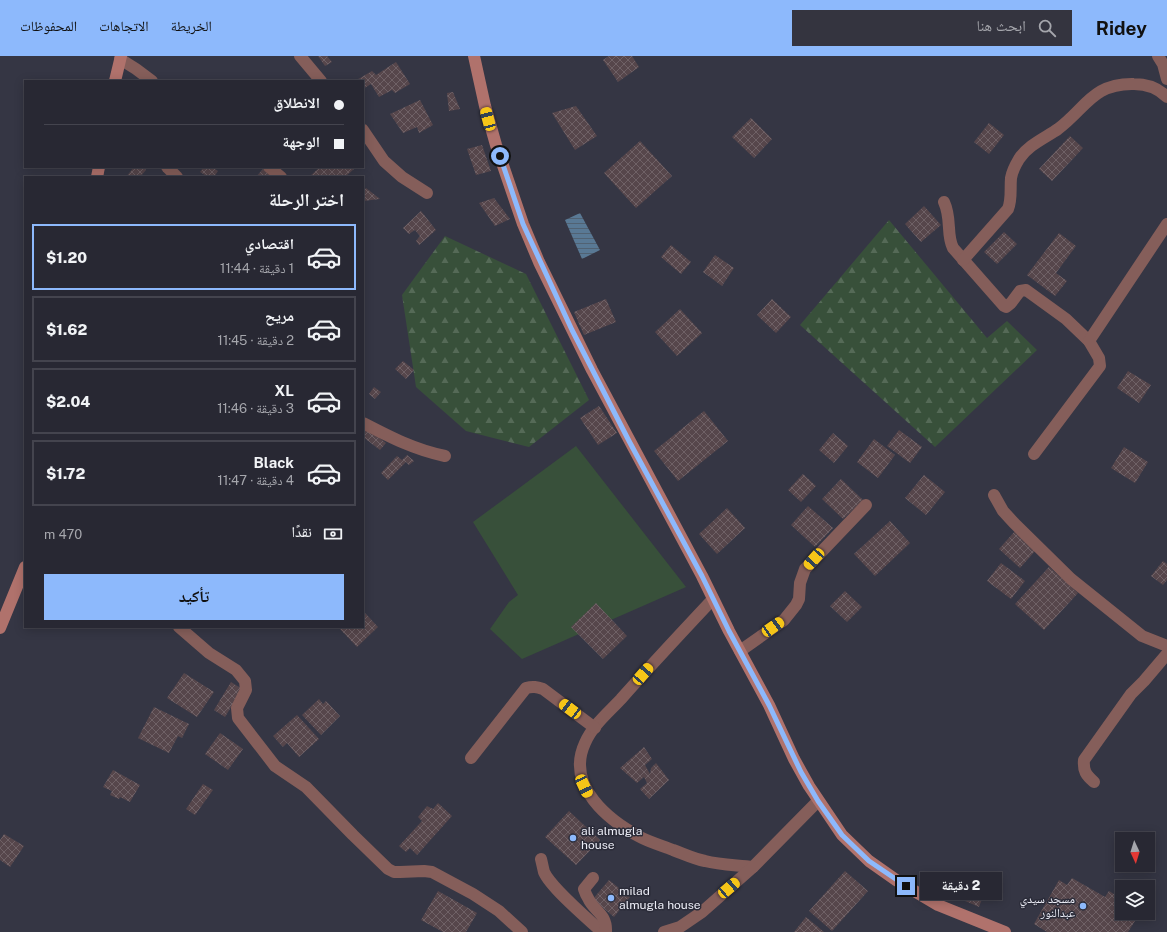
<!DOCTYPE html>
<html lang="ar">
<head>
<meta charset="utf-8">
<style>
	:root { --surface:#282833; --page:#34343f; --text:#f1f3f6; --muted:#a5a6ac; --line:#44444e; --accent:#8db9fc }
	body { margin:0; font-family:"Public Sans","Noto Naskh Arabic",sans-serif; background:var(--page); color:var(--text); direction:rtl; height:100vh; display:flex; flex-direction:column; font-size:15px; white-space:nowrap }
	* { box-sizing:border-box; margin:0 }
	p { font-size:13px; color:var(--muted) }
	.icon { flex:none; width:22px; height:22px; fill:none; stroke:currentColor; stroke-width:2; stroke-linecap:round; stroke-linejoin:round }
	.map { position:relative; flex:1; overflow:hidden; direction:ltr }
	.details { position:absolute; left:24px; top:120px; width:340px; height:452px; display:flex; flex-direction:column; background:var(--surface); border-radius:0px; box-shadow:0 2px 10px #0003,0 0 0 1px var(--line); direction:rtl }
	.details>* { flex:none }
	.banner { position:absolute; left:24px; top:24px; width:340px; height:88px; border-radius:0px; box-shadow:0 2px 10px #0003,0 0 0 1px var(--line); direction:rtl; display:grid; align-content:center; height:88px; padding:0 20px; background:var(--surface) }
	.needle { width:26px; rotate:176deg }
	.tools { position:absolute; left:1115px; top:776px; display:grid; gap:8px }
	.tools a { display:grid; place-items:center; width:40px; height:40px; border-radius:0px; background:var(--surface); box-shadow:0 2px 10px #0003,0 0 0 1px var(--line); font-size:20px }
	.end { position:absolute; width:18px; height:18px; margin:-9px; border:5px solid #8db9fc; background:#111; box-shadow:0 0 0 2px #111 }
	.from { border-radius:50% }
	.bubble { position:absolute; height:28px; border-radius:0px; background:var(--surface); box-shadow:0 2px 10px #0003,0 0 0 1px var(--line); font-size:13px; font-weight:800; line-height:28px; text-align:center; direction:rtl }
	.car { position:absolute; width:12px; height:24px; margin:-12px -6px; border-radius:5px; box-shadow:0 0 3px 1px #0007; background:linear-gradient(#f5c518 24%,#345 0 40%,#f5c518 0 76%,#345 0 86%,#f5c518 0) }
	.banner b { display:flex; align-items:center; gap:14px; height:38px; font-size:15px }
	.banner b+b { border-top:1px solid var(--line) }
	.banner i { width:10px; height:10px; background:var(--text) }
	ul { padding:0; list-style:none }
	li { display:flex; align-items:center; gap:12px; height:66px; margin:0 8px 6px; padding:0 12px; border:2px solid var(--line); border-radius:0px }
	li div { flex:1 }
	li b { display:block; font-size:15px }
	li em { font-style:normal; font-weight:800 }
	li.active { border-color:var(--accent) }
	li>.icon { width:36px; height:36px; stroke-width:1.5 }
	h2 { padding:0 20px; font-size:18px; line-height:48px }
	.pay { display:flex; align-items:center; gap:10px; height:44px; padding:0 20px; font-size:15px }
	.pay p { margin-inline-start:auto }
	.primary-button { display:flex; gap:8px; margin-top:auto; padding:8px 20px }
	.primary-button a { flex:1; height:46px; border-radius:0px; background:var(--accent); color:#111; font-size:16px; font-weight:800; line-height:46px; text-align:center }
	header { display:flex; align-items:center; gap:24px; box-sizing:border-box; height:56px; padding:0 20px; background:var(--accent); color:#111 }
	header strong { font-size:19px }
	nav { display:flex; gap:22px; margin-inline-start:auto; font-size:14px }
	.search { width:280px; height:36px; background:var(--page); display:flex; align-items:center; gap:10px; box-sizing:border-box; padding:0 14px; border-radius:0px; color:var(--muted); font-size:15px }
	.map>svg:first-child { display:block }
	.grass { fill:#38503a }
	.forest { fill:url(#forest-firs) }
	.water { fill:url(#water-rules) }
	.building { fill:url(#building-cross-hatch) }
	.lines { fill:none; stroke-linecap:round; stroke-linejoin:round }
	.street { stroke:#855e5a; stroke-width:12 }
	.secondary { stroke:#b0726c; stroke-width:12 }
	.route { stroke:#8db9fc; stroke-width:5 }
	.poi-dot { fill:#8db9fc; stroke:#2b2c39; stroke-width:1.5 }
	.labels { text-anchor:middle; stroke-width:3; stroke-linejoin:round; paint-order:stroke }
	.poi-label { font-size:12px; fill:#edeef7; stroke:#2b2c39; text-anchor:start }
</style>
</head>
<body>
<header>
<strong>Ridey</strong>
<div class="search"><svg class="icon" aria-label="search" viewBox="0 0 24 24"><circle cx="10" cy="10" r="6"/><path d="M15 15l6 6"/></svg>ابحث هنا</div>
<nav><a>الخريطة</a><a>الاتجاهات</a><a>المحفوظات</a></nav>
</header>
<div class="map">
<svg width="1167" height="876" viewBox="0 0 1167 876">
	<defs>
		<pattern id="forest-firs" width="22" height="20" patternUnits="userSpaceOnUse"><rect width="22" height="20" fill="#38503a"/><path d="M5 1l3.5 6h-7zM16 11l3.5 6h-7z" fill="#556a57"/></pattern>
		<pattern id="water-rules" width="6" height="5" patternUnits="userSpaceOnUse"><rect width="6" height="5" fill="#597995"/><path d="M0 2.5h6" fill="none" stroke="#516273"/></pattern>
		<pattern id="building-cross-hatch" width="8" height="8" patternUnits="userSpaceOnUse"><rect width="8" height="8" fill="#56464b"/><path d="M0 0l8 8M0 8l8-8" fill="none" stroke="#6f6166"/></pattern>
	</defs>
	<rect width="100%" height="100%" fill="#353644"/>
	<path class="grass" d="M576,390L686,531L522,603L490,573L509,546L518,539L473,466Z"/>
	<g class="forest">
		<path d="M889,164L987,282L1007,265L1037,294L935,391L800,269Z"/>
		<path d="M445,180L526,218L589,344L529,391L466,375L416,331L402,239Z"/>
	</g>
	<path class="water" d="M580,157L600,194L582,203L565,164Z"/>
	<g class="building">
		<path d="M318,0H327L332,6L325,10Z"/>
		<path d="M609,0H632L639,11L618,26L603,4Z"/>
		<path d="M396,6L410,28L395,37L392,34L379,41L371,28L363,33V25H355L372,15L376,19Z"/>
		<path d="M453,36L460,53L449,55L447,37Z"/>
		<path d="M420,44L433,69L419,77L417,71L403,77L390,58Z"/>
		<path d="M576,50L597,80L575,94L552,57Z"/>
		<path d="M751,62L772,83L754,102L732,81Z"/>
		<path d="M989,67L1004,79L989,98L974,86Z"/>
		<path d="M1070,80L1083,92L1052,125L1039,113Z"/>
		<path d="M640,85L672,120L636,152L604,117Z"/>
		<path d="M482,89L491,115L476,119L467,93Z"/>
		<path d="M134,111H143L146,114L140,121H126Z"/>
		<path d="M204,111H212L218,115L214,121H208L200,116Z"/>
		<path d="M320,111H353L354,113L345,121H309Z"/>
		<path d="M263,113L272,121H256Z"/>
		<path d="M366,132L380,143L363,145V136Z"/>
		<path d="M494,142L510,163L495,170L479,147Z"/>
		<path d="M924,150L941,169L921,186L905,168Z"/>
		<path d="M421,155L436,174L419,189L416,185L420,180L415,174L409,178L403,172Z"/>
		<path d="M1004,176L1017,188L997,208L984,196Z"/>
		<path d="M1059,177L1076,190L1056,217L1067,225L1055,240L1027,219Z"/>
		<path d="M671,189L691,206L681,218L661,201Z"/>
		<path d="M715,199L734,212L722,230L703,216Z"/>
		<path d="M606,243L616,266L584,279L574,256Z"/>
		<path d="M772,243L791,261L776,277L757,259Z"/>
		<path d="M680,253L702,277L677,300L655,276Z"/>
		<path d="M403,305L414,314L406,323L395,313Z"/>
		<path d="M1128,315L1151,329L1139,347L1117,332Z"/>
		<path d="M374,331L381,336L375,343L369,338Z"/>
		<path d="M599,350L617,377L598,389L580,362Z"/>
		<path d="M704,355L728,385L678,425L654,395Z"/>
		<path d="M365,370L386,387L380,394L363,381V372Z"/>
		<path d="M899,374L922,391L910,407L887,390Z"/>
		<path d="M833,377L848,390L834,407L819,394Z"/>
		<path d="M874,383L895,399L878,422L857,406Z"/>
		<path d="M1124,391L1148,406L1135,427L1111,412Z"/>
		<path d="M407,399L414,405L409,409L406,406L388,424L381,417L397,400L402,404Z"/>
		<path d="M803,418L816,430L801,446L788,434Z"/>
		<path d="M924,419L945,436L926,459L905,442Z"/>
		<path d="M841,423L863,444L843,463L822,443Z"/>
		<path d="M808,450L833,472L815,491L791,469Z"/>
		<path d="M727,452L745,472L717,498L699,478Z"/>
		<path d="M890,465L910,487L875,520L854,498Z"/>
		<path d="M1015,475L1036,494L1020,512L999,493Z"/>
		<path d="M1163,505L1167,508V524L1163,529L1151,520Z"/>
		<path d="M1001,507L1025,525L1011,543L987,525Z"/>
		<path d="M1049,511L1078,537L1044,574L1015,548Z"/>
		<path d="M845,535L862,551L847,566L830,550Z"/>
		<path d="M596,547L627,580L603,603L571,571Z"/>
		<path d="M363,555L378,571L357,591L338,571H363Z"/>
		<path d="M184,617L214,636L197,661L167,642Z"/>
		<path d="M231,626L242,633L225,661L214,654Z"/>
		<path d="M319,643L323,648L326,645L340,660L321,679L302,659Z"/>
		<path d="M154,651L189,668L182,682L178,680L169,697L138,682Z"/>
		<path d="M297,659L319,683L299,701L287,687L283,691L273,680Z"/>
		<path d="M220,677L243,693L228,714L205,698Z"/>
		<path d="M644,691L652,703L645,709L650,718L651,712L656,707L669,724L649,743L640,733L647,727L644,721L637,727L620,712Z"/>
		<path d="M113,714L140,729L130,746L120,741L119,743L110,739L112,735L103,731Z"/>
		<path d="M203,728L213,734L195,759L186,753Z"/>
		<path d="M438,747L452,760L417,799L410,792L406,796L399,790L422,765L418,761L427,750L433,753Z"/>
		<path d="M569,755L600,784L576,809L545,781Z"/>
		<path d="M4,778L24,790L10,811L0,804V784Z"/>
		<path d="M845,815L868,835L832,875L809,855Z"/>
		<path d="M1072,822L1105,841L1109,835L1122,843V857H1140L1128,876H1047L1034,868L1059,824L1067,829Z"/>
		<path d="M609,824L630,841L614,861L593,843Z"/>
		<path d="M967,834L983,840L979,851L963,844Z"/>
		<path d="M438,835L477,857L466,876H443L421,864Z"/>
		<path d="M806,861L824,876H794Z"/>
	</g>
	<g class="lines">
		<g class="street">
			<path d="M300,0L321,25"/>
			<path d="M1158,0L1163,8L1167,23"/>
			<path d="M120,3L136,13L152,25"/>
			<path d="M363,74L384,105L402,121L427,137"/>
			<path d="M167,111L177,121"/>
			<path d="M269,111L281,121"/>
			<path d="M944,146C952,163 946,178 953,192L1004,250L1006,251L1011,247L1020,235L1026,234L1066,263L1089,285"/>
			<path d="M963,204L1008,153C1012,143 1010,133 1011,122C1012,116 1016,108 1019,103C1028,89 1045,82 1058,73C1086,52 1093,27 1134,28C1146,28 1158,32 1167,41"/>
			<path d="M363,367C390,381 415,394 445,400"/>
			<path d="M1034,398L1100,310L1099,302L1089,285L1167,168"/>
			<path d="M994,439L1003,455L1014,467L1071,523L1142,580L1167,590"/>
			<path d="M713,543C682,576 651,609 621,643C609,656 592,670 585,687C565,730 609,765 642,782C652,787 663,790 673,794C684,798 694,803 705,805C720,809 737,809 753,811"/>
			<path d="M179,571L209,597L236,614L245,625L246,634L237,652L238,662L275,710L306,731L353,779L388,813L394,816H400L424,815L432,816L473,838L499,855L522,876"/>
			<path d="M740,595L784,564L796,549L799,543L800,527L805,513L866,449"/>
			<path d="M471,702L526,632C533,630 537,631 543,633L595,672"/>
			<path d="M1094,726C1086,719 1083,715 1084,704L1131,638L1144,625L1167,598"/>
			<path d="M541,803C542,807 543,812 544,816C551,832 588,863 602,876"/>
			<path d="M593,822L584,833C585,836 586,839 588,842C594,856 607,857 606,876"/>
			<path d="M664,876L680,871L702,856L753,811L818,745"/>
		</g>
		<g class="secondary">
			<path d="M474,0L485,50L496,89L523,168L539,206L592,314L702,520L729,575L769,649L794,703L809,730L842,779L869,805L896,824L938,849L1005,876"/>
			<path d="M115,25L121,0"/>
			<path d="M97,121L99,111"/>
			<path d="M0,572L25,511"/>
		</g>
	</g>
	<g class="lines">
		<path class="route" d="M500,100L523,168L572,274L629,385L702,520L729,575L769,649L801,716L818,745L842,779L869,805L906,830"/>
	</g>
	<g class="poi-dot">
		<circle cx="573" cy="782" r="4"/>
		<circle cx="611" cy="842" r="4"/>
		<circle cx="1083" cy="850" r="4"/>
	</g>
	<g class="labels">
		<g class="poi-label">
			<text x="581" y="779">ali almugla<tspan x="581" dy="14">house</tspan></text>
			<text x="619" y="839">milad<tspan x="619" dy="14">almugla house</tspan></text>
			<text x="1075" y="847" text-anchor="end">مسجد سيدي<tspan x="1075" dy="14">عبدالنور</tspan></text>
		</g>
	</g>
</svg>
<div class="tools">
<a><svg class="needle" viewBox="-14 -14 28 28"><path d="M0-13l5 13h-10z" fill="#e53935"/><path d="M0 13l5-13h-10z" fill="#a5a6ac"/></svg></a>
<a><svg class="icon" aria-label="layers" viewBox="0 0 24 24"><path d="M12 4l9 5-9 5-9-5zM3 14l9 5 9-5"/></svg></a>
</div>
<i class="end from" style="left:500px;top:100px"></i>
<i class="end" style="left:906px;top:830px"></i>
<div class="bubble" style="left:920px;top:816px;width:82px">2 دقيقة</div>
<i class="car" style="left:488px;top:63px;rotate:345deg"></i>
<i class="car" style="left:814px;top:503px;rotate:222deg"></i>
<i class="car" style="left:773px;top:571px;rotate:55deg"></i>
<i class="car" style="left:643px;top:618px;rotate:41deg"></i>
<i class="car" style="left:570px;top:653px;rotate:307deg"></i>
<i class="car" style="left:584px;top:730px;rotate:155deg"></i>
<i class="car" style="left:729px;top:832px;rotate:49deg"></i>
<div class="banner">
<b><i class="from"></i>الانطلاق</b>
<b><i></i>الوجهة</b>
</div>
<section class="details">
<h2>اختر الرحلة</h2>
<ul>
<li class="active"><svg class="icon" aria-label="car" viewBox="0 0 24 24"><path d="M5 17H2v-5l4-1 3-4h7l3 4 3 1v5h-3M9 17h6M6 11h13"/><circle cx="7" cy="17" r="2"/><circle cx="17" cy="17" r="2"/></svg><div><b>اقتصادي</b><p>1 دقيقة · 11:44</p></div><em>$1.20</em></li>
<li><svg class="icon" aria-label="car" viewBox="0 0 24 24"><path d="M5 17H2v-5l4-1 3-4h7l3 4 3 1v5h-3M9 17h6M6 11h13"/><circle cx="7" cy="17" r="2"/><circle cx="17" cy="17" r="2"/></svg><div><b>مريح</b><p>2 دقيقة · 11:45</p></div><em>$1.62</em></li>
<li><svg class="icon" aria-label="car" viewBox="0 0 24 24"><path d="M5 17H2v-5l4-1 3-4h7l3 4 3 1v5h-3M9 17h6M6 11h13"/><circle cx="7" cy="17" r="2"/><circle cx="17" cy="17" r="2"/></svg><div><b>XL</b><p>3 دقيقة · 11:46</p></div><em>$2.04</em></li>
<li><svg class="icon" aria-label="car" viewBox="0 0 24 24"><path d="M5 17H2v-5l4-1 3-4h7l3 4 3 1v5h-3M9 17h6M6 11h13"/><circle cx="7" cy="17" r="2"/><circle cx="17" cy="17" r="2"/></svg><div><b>Black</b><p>4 دقيقة · 11:47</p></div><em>$1.72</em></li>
</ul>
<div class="pay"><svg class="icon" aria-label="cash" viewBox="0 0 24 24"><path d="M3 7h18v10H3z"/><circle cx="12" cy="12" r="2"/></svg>نقدًا<p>470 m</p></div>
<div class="primary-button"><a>تأكيد</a></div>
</section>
</div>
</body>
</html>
